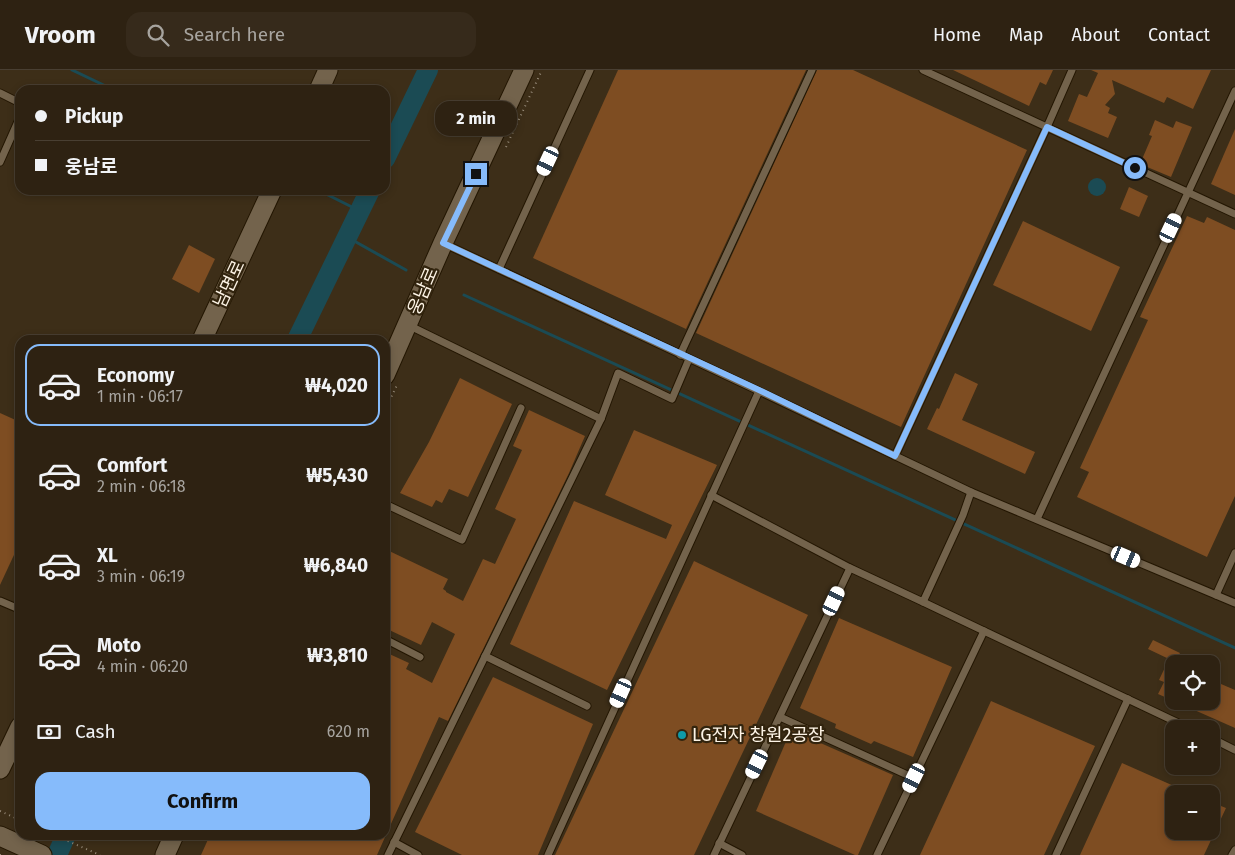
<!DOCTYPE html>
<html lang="en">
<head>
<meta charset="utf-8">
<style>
	:root { --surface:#2e2212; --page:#362a1b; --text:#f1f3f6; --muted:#a7a49f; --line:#493f32; --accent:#86bbfb }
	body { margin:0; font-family:"Fira Sans","Noto Sans KR",sans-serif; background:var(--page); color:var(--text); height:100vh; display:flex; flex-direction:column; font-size:19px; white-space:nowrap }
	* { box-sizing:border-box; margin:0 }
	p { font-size:16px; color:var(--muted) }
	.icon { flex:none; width:28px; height:28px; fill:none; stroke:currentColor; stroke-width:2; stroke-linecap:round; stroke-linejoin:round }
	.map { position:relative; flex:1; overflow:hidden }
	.panel { position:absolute; left:15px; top:265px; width:375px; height:505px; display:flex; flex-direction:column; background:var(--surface); border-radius:15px; box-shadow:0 2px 8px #0003,0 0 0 1px var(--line) }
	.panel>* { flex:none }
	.banner { position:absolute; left:15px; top:15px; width:375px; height:110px; border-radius:15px; box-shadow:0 2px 8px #0003,0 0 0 1px var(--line); display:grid; align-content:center; height:110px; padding:0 20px; background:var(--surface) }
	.controls { position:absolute; left:1165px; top:585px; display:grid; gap:10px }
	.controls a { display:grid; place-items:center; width:55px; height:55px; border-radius:10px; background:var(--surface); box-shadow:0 2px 8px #0003,0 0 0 1px var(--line); font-size:25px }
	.end { position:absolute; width:22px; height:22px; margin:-11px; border:6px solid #86bbfb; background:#111; box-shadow:0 0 0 2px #111 }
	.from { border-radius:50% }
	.bubble { position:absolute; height:35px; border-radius:15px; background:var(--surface); box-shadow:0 2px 8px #0003,0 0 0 1px var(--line); font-size:16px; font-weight:700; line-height:35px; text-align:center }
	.car { position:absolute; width:15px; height:30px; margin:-15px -8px; border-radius:6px; box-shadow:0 0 4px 1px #0007; background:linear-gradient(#fff 24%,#345 0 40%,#fff 0 76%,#345 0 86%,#fff 0) }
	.banner b { display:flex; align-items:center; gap:18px; height:48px; font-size:19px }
	.banner b+b { border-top:1px solid var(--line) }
	.banner i { width:12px; height:12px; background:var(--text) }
	ul { padding:9px 0 0; list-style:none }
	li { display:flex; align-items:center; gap:15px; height:82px; margin:0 10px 8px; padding:0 10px; border:2px solid transparent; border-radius:15px }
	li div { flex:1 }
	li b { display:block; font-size:19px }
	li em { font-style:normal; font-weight:700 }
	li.selected { border-color:var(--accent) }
	li>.icon { width:45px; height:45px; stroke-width:1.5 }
	.pay { display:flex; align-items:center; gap:12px; height:55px; padding:0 20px; font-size:19px }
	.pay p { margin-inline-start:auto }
	.button { display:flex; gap:10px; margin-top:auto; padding:10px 20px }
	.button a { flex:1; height:58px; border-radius:15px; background:var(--accent); color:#111; font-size:20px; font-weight:700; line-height:58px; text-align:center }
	header { display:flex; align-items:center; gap:30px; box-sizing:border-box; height:70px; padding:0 25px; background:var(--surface); border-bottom:1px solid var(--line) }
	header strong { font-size:24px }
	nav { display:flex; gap:28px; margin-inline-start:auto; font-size:18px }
	.search { width:350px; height:45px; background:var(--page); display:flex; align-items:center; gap:12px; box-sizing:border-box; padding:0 18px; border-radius:15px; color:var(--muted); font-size:19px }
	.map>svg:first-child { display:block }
	.water { fill:#1b4b54 }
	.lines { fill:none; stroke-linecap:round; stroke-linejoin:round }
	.stream { stroke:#1b4b54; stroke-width:3 }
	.river { stroke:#1b4b54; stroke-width:20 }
	.building { fill:#7e4d22 }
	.lane-casing { stroke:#231602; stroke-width:9 }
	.secondary-casing { stroke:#231602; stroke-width:21 }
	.path { stroke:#988c7a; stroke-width:2; stroke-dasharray:1 4; stroke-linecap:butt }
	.lane { stroke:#73634c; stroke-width:7 }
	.secondary { stroke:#73634c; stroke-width:19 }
	.route { stroke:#86bbfb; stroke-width:6 }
	.culture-dot { fill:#0f9aa8; stroke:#32240e; stroke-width:2 }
	.labels { text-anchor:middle; stroke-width:4.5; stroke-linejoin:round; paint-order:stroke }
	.street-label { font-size:18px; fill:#fdf4e6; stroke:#32240e }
	.poi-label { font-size:18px; fill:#fdf4e6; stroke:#32240e; text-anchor:start }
</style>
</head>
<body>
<header>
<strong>Vroom</strong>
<div class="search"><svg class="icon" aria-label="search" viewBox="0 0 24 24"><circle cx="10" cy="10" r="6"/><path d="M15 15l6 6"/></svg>Search here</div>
<nav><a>Home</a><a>Map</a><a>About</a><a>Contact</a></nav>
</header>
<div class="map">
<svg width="1235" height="785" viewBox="0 0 1235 785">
	<rect width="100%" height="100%" fill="#3d2e18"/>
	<circle class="water" cx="1097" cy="117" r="9"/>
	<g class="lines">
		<g class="stream">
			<path d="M72,0L114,20"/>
			<path d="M318,120L360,141"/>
			<path d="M347,167L406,200"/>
			<path d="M464,225L1235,578"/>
		</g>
		<g class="river">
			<path d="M385,89L428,0"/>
			<path d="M297,270L370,120"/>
			<path d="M57,785L66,765"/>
		</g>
	</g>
	<g class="building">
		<path d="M618,0H806L686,259L533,188Z"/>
		<path d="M817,0H853L1027,80L901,357L696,263Z"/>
		<path d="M953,0H1053L1046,15L1040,12L1029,36Z"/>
		<path d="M1091,0H1211L1193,39L1167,27L1164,33L1112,10L1115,24L1105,35L1110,38L1108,43L1117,47L1108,68L1068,51L1079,24L1087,27L1098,3Z"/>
		<path d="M1155,50L1173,58L1176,51L1192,57L1171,107L1140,94L1152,66L1149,65Z"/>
		<path d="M1235,59V125L1211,114Z"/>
		<path d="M1129,117L1148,126L1139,147L1120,139Z"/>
		<path d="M1187,146L1204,153L1207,147L1235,160V426L1207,487L1077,427L1089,402L1080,398L1148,250L1140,247Z"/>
		<path d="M1023,151L1120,197L1091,261L993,215Z"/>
		<path d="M189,175L215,189L199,223L172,209Z"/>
		<path d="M955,303L978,314L962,350L1035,382L1025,404L927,359L937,338L939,339Z"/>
		<path d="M460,308L512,334L468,427L449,419L442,433L436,430L432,437L400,423L429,372Z"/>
		<path d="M529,340L585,366L569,403L448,651L439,647L377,785H201L210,765H385V582L409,593L406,599L432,613L455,564L432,552L421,575L385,558V479L448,509L443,519L446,521V522L463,531L483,489L495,494L516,449L495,439L522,380L513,376Z"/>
		<path d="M0,343L20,352V472L0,515Z"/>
		<path d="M634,360L717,395L607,620L510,574L574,431L666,469L672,455L605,425Z"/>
		<path d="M694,491L808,545L694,785H555Z"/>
		<path d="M839,548L952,597L913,687L874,671L871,674L835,658L836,654L800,638Z"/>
		<path d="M1153,570L1180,583L1175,592L1174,591V631L1158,624L1164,612L1159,610L1169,589L1148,579Z"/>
		<path d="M493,607L593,654L538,785H462L415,762Z"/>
		<path d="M1214,611L1235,620V658L1174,631H1211V616Z"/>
		<path d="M991,631L1095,676L1044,785H920Z"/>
		<path d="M791,660L893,705L858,785H855L756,741Z"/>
		<path d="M1122,693L1192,724H1174V761H1211V732L1226,738L1204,785H1080Z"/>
	</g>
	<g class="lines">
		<g class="lane-casing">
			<g id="lane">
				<path d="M923,0L1235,144"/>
				<path d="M0,23L20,33"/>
				<path d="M0,92L20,47"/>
				<path d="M445,174L759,321L971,422"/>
				<path d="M499,199L590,0"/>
				<path d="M408,255L601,349"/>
				<path d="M680,285L812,0"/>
				<path d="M895,386L1047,57L1072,0"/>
				<path d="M711,425L850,498"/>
				<path d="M385,434L462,470L521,338"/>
				<path d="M1037,449L1235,21"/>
				<path d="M1216,525L1235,483"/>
				<path d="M0,531L19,539L20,538"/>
				<path d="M984,561L1191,659"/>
				<path d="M385,569L420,587"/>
				<path d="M485,586L587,636"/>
				<path d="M780,647L914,708"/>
				<path d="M1211,668L1235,680"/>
				<path d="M394,772L418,785"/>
				<path d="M719,773L742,785"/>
				<path d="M388,785L601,349L618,303L672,329L689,289"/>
				<path d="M548,785L759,321"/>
				<path d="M714,785L850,498L923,532L963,445L971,422L1235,533"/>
				<path d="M877,785L984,561L923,532"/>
				<path d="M1056,785L1128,629"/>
				<path d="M1232,785L1235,780"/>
			</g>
		</g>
		<g class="secondary-casing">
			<g id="secondary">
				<path d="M319,20L328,0"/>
				<path d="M202,270L272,120"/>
				<path d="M385,305L443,173L524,0"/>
				<path d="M0,699L20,657"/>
				<path d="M0,766L42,785"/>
				<path d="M165,785L174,765"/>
			</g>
		</g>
		<g class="path">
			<path d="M506,77L542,0"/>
			<path d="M385,340L397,315"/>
			<path d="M0,741L20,750"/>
			<path d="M54,765L100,785"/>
			<path d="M0,785H1"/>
		</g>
		<use href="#lane" class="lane"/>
		<use href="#secondary" class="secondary"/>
	</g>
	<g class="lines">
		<path class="route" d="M476,104L443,173L759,320L895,386L1047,57L1135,98"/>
	</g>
	<circle class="culture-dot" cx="682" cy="665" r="5"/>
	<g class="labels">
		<g class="street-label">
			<text transform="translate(229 214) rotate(-65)" y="6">남면로</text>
			<text transform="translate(423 221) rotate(-67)" y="6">웅남로</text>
		</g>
		<g class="poi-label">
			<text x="692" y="671">LG전자 창원2공장</text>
		</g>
	</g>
</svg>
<div class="controls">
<a><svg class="icon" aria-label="locate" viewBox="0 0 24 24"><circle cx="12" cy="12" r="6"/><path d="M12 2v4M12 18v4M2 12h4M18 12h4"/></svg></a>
<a>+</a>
<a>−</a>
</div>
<i class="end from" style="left:1135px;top:98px"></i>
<i class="end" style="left:476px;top:104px"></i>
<div class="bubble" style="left:435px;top:31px;width:82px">2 min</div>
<i class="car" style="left:548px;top:91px;rotate:205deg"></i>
<i class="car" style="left:1171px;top:158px;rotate:25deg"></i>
<i class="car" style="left:1126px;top:487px;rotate:113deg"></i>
<i class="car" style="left:834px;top:531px;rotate:25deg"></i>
<i class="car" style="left:621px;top:623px;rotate:204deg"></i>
<i class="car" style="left:757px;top:694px;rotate:206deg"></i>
<i class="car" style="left:914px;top:708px;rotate:206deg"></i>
<div class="banner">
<b><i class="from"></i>Pickup</b>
<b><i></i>웅남로</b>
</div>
<section class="panel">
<ul>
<li class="selected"><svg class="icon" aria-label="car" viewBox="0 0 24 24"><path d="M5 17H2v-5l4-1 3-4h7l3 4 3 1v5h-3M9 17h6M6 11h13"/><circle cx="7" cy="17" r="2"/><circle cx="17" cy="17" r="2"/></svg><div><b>Economy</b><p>1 min · 06:17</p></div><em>₩4,020</em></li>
<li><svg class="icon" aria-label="car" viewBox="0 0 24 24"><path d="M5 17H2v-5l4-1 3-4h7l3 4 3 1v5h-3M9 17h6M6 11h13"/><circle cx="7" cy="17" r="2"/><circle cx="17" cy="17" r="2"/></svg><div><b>Comfort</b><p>2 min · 06:18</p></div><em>₩5,430</em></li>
<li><svg class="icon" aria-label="car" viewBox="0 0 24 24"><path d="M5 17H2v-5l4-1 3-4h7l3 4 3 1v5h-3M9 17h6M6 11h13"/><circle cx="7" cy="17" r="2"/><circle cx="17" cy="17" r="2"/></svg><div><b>XL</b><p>3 min · 06:19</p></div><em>₩6,840</em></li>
<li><svg class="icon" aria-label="car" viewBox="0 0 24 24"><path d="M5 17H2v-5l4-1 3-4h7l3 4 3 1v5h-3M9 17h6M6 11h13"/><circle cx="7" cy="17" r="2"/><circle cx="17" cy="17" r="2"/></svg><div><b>Moto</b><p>4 min · 06:20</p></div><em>₩3,810</em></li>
</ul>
<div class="pay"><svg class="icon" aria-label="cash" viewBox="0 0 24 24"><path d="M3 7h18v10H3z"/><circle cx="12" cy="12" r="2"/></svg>Cash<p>620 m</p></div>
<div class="button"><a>Confirm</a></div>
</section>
</div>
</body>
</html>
